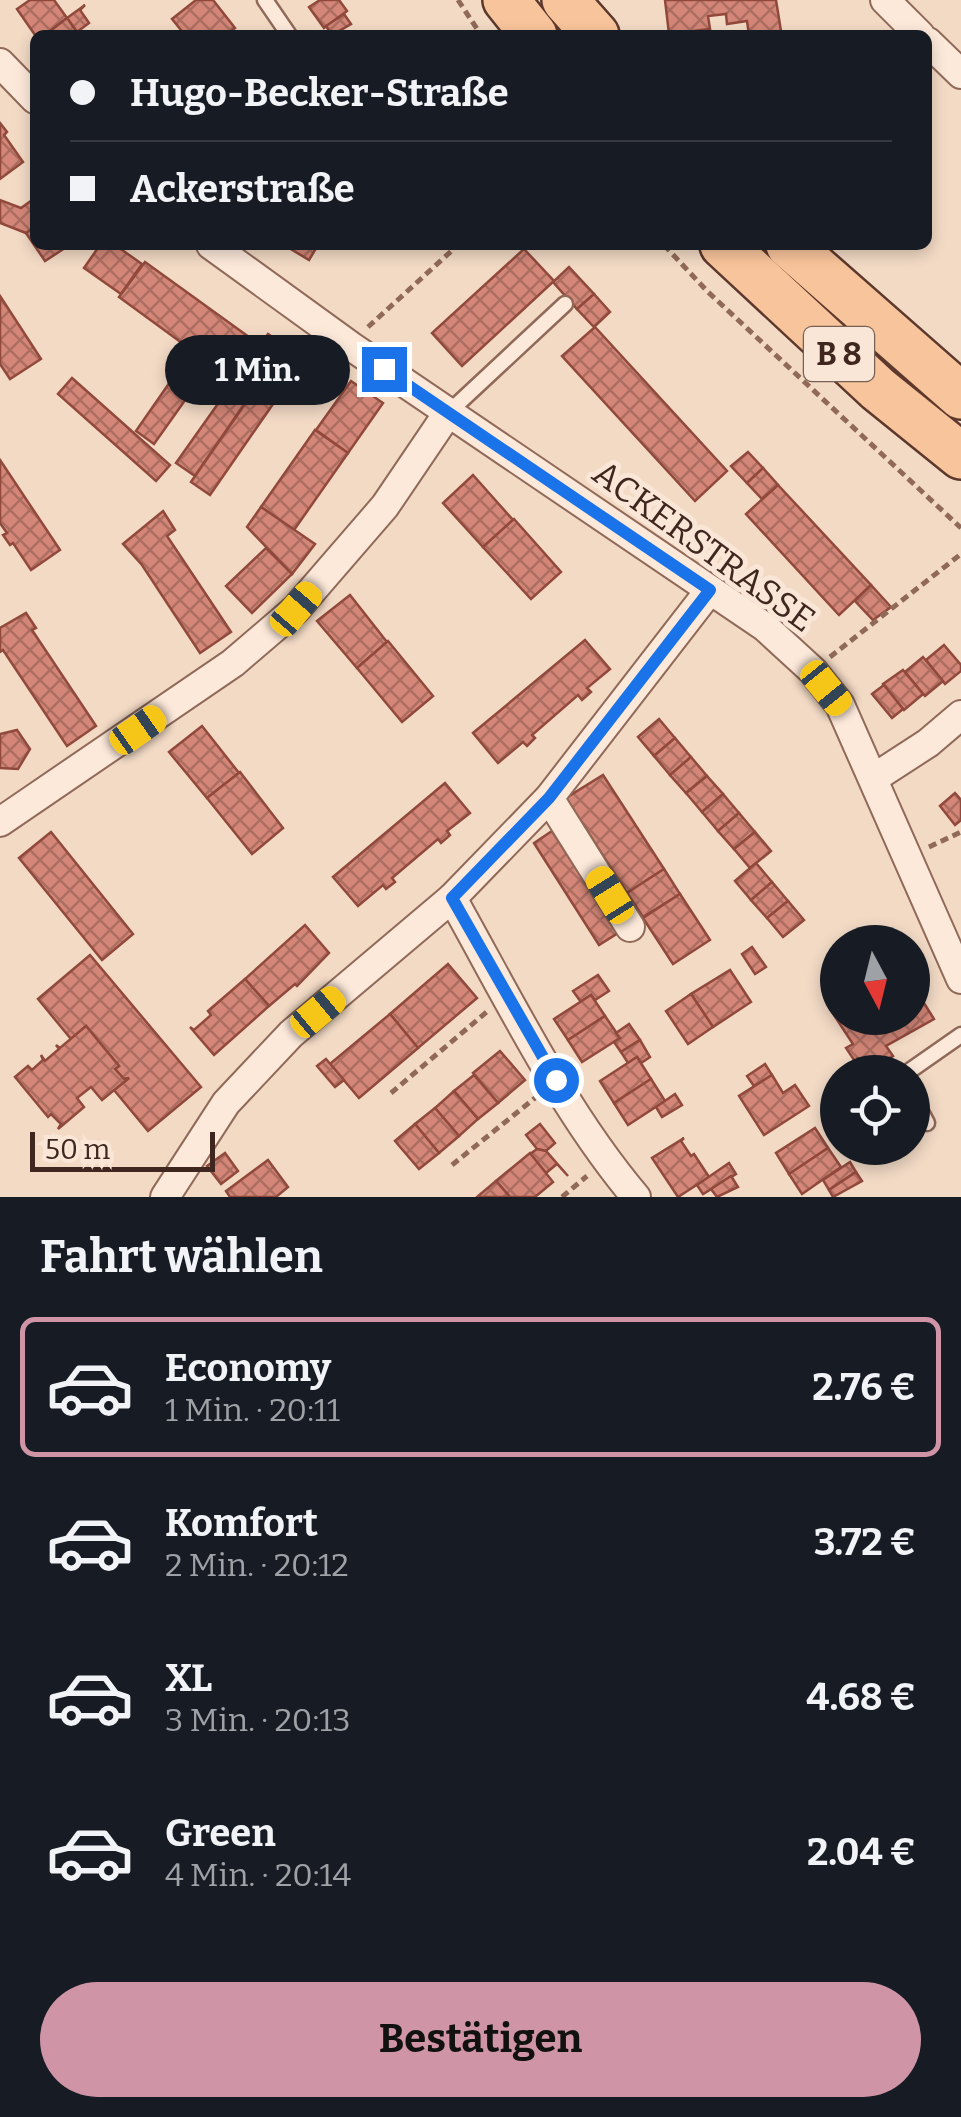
<!DOCTYPE html>
<html lang="de">
<head>
<meta charset="utf-8">
<style>
	:root { --surface:#171b24; --page:#242831; --text:#f1f3f6; --muted:#9ea1a6; --line:#363941; --accent:#cf95a6 }
	body { margin:0; font-family:Bitter,serif; background:var(--page); color:var(--text); height:100vh; display:flex; flex-direction:column; font-size:38px; white-space:nowrap }
	* { box-sizing:border-box; margin:0 }
	p { font-size:32px; color:var(--muted) }
	.icon { flex:none; width:55px; height:55px; fill:none; stroke:currentColor; stroke-width:2; stroke-linecap:round; stroke-linejoin:round }
	.map { position:relative; height:1197px; overflow:hidden }
	.panel { display:flex; flex-direction:column; background:var(--surface); flex:1 }
	.panel>* { flex:none }
	.guide { position:absolute; left:30px; top:30px; width:902px; height:220px; border-radius:15px; box-shadow:0 5px 15px #0003; display:grid; align-content:center; height:220px; padding:0 40px; background:var(--surface) }
	.needle { width:65px; rotate:173deg }
	.tools { position:absolute; left:820px; top:925px; display:grid; gap:20px }
	.tools a { display:grid; place-items:center; width:110px; height:110px; border-radius:50%; background:var(--surface); box-shadow:0 5px 15px #0003; font-size:50px }
	.scale { position:absolute; left:30px; bottom:25px; width:185px; box-sizing:border-box; padding-left:10px; border:5px solid #3f261e; border-top:0; font-size:28px; line-height:35px; white-space:nowrap; color:#3f261e; -webkit-text-stroke:8px #f9e6d6; paint-order:stroke }
	.end { position:absolute; width:45px; height:45px; margin:-22px; border:12px solid #1a73e8; background:#fff; box-shadow:0 0 0 5px #fff }
	.from { border-radius:50% }
	.bubble { position:absolute; height:70px; border-radius:35px; background:var(--surface); box-shadow:0 5px 15px #0003; font-size:32px; font-weight:700; line-height:70px; text-align:center }
	.car { position:absolute; width:30px; height:60px; margin:-30px -15px; border-radius:12px; box-shadow:0 0 8px 2px #0007; background:linear-gradient(#f5c518 24%,#345 0 40%,#f5c518 0 76%,#345 0 86%,#f5c518 0) }
	.guide b { display:flex; align-items:center; gap:35px; height:95px; font-size:38px }
	.guide b+b { border-top:2px solid var(--line) }
	.guide i { width:25px; height:25px; background:var(--text) }
	ul { padding:0; list-style:none }
	li { display:flex; align-items:center; gap:30px; height:140px; margin:0 20px 15px; padding:0 20px; border:5px solid transparent; border-radius:15px }
	li div { flex:1 }
	li b { display:block; font-size:38px }
	li em { font-style:normal; font-weight:700 }
	li.selected { border-color:var(--accent) }
	li>.icon { width:90px; height:90px; stroke-width:1.5 }
	h2 { padding:0 40px; font-size:45px; line-height:120px }
	.button { display:flex; gap:20px; margin-top:auto; padding:20px 40px }
	.button a { flex:1; height:115px; border-radius:60px; background:var(--accent); color:#111; font-size:40px; font-weight:700; line-height:115px; text-align:center }
	.map>svg:first-child { display:block }
	.building { fill:url(#building-cross-hatch); stroke:#91493c; stroke-width:2.5 }
	.lines { fill:none; stroke-linecap:round; stroke-linejoin:round }
	.lane-casing { stroke:#906959; stroke-width:19 }
	.street-casing { stroke:#906959; stroke-width:32 }
	.primary-casing { stroke:#5d382d; stroke-width:50 }
	.path { stroke:#906959; stroke-width:5; stroke-dasharray:8 5; stroke-linecap:butt }
	.lane { stroke:#fce9da; stroke-width:14 }
	.street { stroke:#fce9da; stroke-width:28 }
	.primary { stroke:#f8c49b; stroke-width:45 }
	.route { stroke:#1a73e8; stroke-width:12 }
	.labels { text-anchor:middle; stroke-width:10; stroke-linejoin:round; paint-order:stroke }
	.shield { fill:#f9e6d6; stroke:#776055; stroke-width:2.5 }
	.shield-label { font-size:32px; font-weight:bold; fill:#3f261e }
	.street-label { font-size:35px; fill:#3f261e; stroke:#f9e6d6 }
</style>
</head>
<body>
<div class="map">
<svg width="961" height="1197" viewBox="0 0 961 1197">
	<defs>
		<pattern id="building-cross-hatch" width="8" height="8" patternUnits="userSpaceOnUse" patternTransform="scale(2.5)"><rect width="8" height="8" fill="#d48778"/><path d="M0 0l8 8M0 8l8-8" fill="none" stroke="#ad6e62"/></pattern>
	</defs>
	<rect width="100%" height="100%" fill="#f2dac5"/>
	<g class="building">
		<path d="M30,0H54L67,18L45,35H35L17,9Z"/>
		<path d="M196,0H213L235,28L226,35H185L172,19Z"/>
		<path d="M320,0H339L347,11L324,28L309,7Z"/>
		<path d="M665,0H776L781,31L790,34L749,35L747,21L727,24L726,14L708,16L710,29L669,34Z"/>
		<path d="M85,5L80,10L89,23L77,32L67,18Z"/>
		<path d="M344,14L351,24L332,35L326,26Z"/>
		<path d="M67,18L79,35H45Z"/>
		<path d="M0,123L7,132L4,135L23,162L0,179Z"/>
		<path d="M35,198V227L26,233L0,223V200L21,208Z"/>
		<path d="M35,227V245H63L65,248L45,261L26,233Z"/>
		<path d="M100,245H115L142,264L121,294L84,268Z"/>
		<path d="M284,245H318L309,260Z"/>
		<path d="M524,249L554,281L462,366L432,333Z"/>
		<path d="M145,262L249,337L223,373L119,297Z"/>
		<path d="M569,267L594,294L577,309L553,282Z"/>
		<path d="M594,294L610,312L594,327L577,309Z"/>
		<path d="M0,296L41,359L10,379L0,364Z"/>
		<path d="M595,327L727,471L695,501L562,356Z"/>
		<path d="M268,334L286,346L273,365L255,352Z"/>
		<path d="M292,337L309,350L272,403L254,391Z"/>
		<path d="M186,359L205,372L154,444L136,431Z"/>
		<path d="M240,373L258,385L245,403L227,391Z"/>
		<path d="M72,378L170,465L156,481L58,394Z"/>
		<path d="M351,381L383,403L348,453L316,430Z"/>
		<path d="M227,391L245,403L195,476L176,463Z"/>
		<path d="M254,391L273,404L210,495L191,482Z"/>
		<path d="M315,430L348,453L294,530L261,507Z"/>
		<path d="M748,452L763,468L747,483L731,466Z"/>
		<path d="M0,460L60,550L31,570L13,543L10,545L3,535L7,533L0,523Z"/>
		<path d="M763,468L778,485L762,499L747,483Z"/>
		<path d="M473,475L513,520L483,547L443,503Z"/>
		<path d="M778,485L871,585L839,615L746,514Z"/>
		<path d="M261,507L315,544L292,574L247,527Z"/>
		<path d="M163,511L175,530L167,536L231,632L200,653L142,565L123,544Z"/>
		<path d="M514,519L561,572L531,599L483,547Z"/>
		<path d="M266,548L292,574L252,613L226,586Z"/>
		<path d="M871,585L891,607L873,620L855,601Z"/>
		<path d="M350,595L387,642L357,668L317,621Z"/>
		<path d="M26,613L36,628L32,630L96,726L67,746L3,650L0,652V628Z"/>
		<path d="M585,640L610,669L587,688L591,692L582,700L578,695L532,735L535,738L527,746L523,742L498,763L473,733Z"/>
		<path d="M388,641L433,696L402,722L357,668Z"/>
		<path d="M944,645L961,665V671L945,684L926,660Z"/>
		<path d="M923,657L943,681L925,696L905,672Z"/>
		<path d="M903,670L923,694L904,710L883,684Z"/>
		<path d="M884,685L903,709L892,718L872,694Z"/>
		<path d="M659,719L675,738L654,756L638,737Z"/>
		<path d="M202,726L239,773L207,798L169,752Z"/>
		<path d="M17,730L30,749L18,769L0,768V734Z"/>
		<path d="M675,738L691,757L670,775L654,756Z"/>
		<path d="M691,757L707,776L686,793L670,775Z"/>
		<path d="M240,772L283,828L252,854L207,798Z"/>
		<path d="M603,775L664,869L627,893L566,798Z"/>
		<path d="M707,776L723,794L702,812L686,793Z"/>
		<path d="M445,783L470,813L447,831L450,835L441,843L438,839L392,878L395,882L386,889L383,885L358,906L333,877Z"/>
		<path d="M955,793L961,800V820L955,825L940,806Z"/>
		<path d="M723,794L739,813L718,831L702,812Z"/>
		<path d="M739,813L755,832L734,849L718,831Z"/>
		<path d="M552,831L618,933L599,945L534,843Z"/>
		<path d="M51,832L133,934L102,960L19,858Z"/>
		<path d="M755,832L771,851L750,868L734,849Z"/>
		<path d="M756,863L772,882L751,900L735,881Z"/>
		<path d="M664,869L680,894L643,917L627,893Z"/>
		<path d="M772,882L788,901L767,918L751,900Z"/>
		<path d="M680,894L710,940L673,964L643,918Z"/>
		<path d="M788,901L804,920L783,937L767,918Z"/>
		<path d="M305,925L329,953L297,986L295,984L269,1006L245,979Z"/>
		<path d="M752,947L766,967L755,974L742,954Z"/>
		<path d="M90,955L201,1087L148,1131L114,1090L129,1078L124,1079L115,1069L119,1066L86,1026L71,1039L38,999Z"/>
		<path d="M448,964L477,998L418,1048L390,1014Z"/>
		<path d="M730,970L751,1002L713,1027L691,994Z"/>
		<path d="M598,975L609,991L595,1000L591,995L581,1002L573,991Z"/>
		<path d="M245,979L269,1006L214,1055L190,1027L194,1030L211,1015L208,1011Z"/>
		<path d="M917,992L934,1019L886,1046L893,1056L862,1072L846,1048L853,1044L830,1009L838,1004V1018H912V995Z"/>
		<path d="M691,994L713,1027L688,1044L666,1011Z"/>
		<path d="M591,995L605,1016L568,1040L554,1019Z"/>
		<path d="M390,1014L418,1048L359,1098L330,1064Z"/>
		<path d="M605,1016L620,1038L582,1062L568,1040Z"/>
		<path d="M629,1024L640,1040L621,1052L614,1042L620,1038L616,1033Z"/>
		<path d="M86,1026L119,1066L115,1069L124,1079L129,1078L102,1100L91,1087L77,1098L84,1107L58,1129L61,1124L51,1114L48,1117L15,1077L28,1066L32,1070L43,1060L41,1055L45,1061L59,1049L56,1045L60,1048Z"/>
		<path d="M640,1040L650,1057L641,1063L637,1057L628,1063L621,1052Z"/>
		<path d="M500,1051L525,1080L498,1103L473,1073Z"/>
		<path d="M637,1057L651,1079L614,1103L600,1081Z"/>
		<path d="M326,1059L344,1080L335,1087L317,1066Z"/>
		<path d="M765,1064L772,1075L754,1086L747,1076Z"/>
		<path d="M474,1075L498,1103L478,1119L454,1091Z"/>
		<path d="M772,1075L783,1093L795,1085L809,1106L764,1135L739,1096Z"/>
		<path d="M651,1079L665,1101L628,1125L614,1103Z"/>
		<path d="M454,1091L478,1119L459,1136L435,1108Z"/>
		<path d="M675,1094L682,1105L662,1117L656,1107Z"/>
		<path d="M435,1108L459,1136L439,1153L415,1124Z"/>
		<path d="M415,1124L439,1153L419,1169L395,1141Z"/>
		<path d="M540,1124L555,1143L546,1151L537,1149L526,1135Z"/>
		<path d="M815,1128L828,1148L789,1174L776,1153Z"/>
		<path d="M684,1138L681,1141L691,1156L694,1154L709,1177L678,1197L652,1158Z"/>
		<path d="M828,1148L841,1167L802,1194L789,1174Z"/>
		<path d="M537,1149L546,1151L568,1176L557,1164L546,1173L530,1154Z"/>
		<path d="M225,1153L238,1171L221,1184L207,1166Z"/>
		<path d="M530,1153L553,1182L535,1197H510L496,1181Z"/>
		<path d="M268,1160L288,1187L276,1197H230L226,1191Z"/>
		<path d="M850,1162L856,1172L829,1190L823,1180Z"/>
		<path d="M729,1163L736,1174L703,1194L697,1185Z"/>
		<path d="M856,1172L862,1181L833,1197L829,1190Z"/>
		<path d="M731,1176L738,1187L717,1197L711,1189Z"/>
		<path d="M496,1181L510,1197H477Z"/>
	</g>
	<g class="lines">
		<g class="lane-casing">
			<g id="lane">
				<path d="M265,0L289,35"/>
				<path d="M448,413L565,304"/>
				<path d="M908,1072L961,1035"/>
				<path d="M912,1095L927,1123"/>
			</g>
		</g>
		<g class="street-casing">
			<g id="street">
				<path d="M885,0L920,35"/>
				<path d="M928,42L961,74"/>
				<path d="M0,63L35,99"/>
				<path d="M211,245L352,347L765,627L813,671L840,705L961,979"/>
				<path d="M874,778L928,743L961,715"/>
				<path d="M549,798L630,927"/>
				<path d="M0,822L233,663L296,609L385,506L448,413"/>
				<path d="M452,898C507,996 563,1111 636,1197"/>
				<path d="M165,1197L226,1103L291,1034L452,898L549,798L710,590"/>
			</g>
		</g>
		<g class="primary-casing">
			<g id="primary">
				<path d="M506,0L534,35"/>
				<path d="M565,0L596,35"/>
				<path d="M723,245L878,389L961,456"/>
				<path d="M789,245L961,396"/>
			</g>
		</g>
		<g class="path">
			<path d="M458,0L481,35"/>
			<path d="M664,245L707,291L961,528"/>
			<path d="M368,327L458,245"/>
			<path d="M830,657L961,554"/>
			<path d="M929,847L961,832"/>
			<path d="M391,1093L489,1010"/>
			<path d="M452,1165L535,1098"/>
			<path d="M562,1197L587,1176"/>
		</g>
		<use href="#lane" class="lane"/>
		<use href="#street" class="street"/>
		<use href="#primary" class="primary"/>
	</g>
	<g class="lines">
		<path class="route" d="M384,369L710,590L549,798L452,898L556,1080"/>
	</g>
	<g class="labels">
		<rect class="shield" x="804" y="327" width="70" height="54" rx="8"/>
		<g class="shield-label">
			<text x="839" y="365">B 8</text>
		</g>
		<g class="street-label">
			<text transform="translate(704 546) rotate(36)" y="12">ACKERSTRASSE</text>
		</g>
	</g>
</svg>
<div class="tools">
<a><svg class="needle" viewBox="-14 -14 28 28"><path d="M0-13l5 13h-10z" fill="#e53935"/><path d="M0 13l5-13h-10z" fill="#9ea1a6"/></svg></a>
<a><svg class="icon" aria-label="locate" viewBox="0 0 24 24"><circle cx="12" cy="12" r="6"/><path d="M12 2v4M12 18v4M2 12h4M18 12h4"/></svg></a>
</div>
<div class="scale">50 m</div>
<i class="end from" style="left:556px;top:1080px"></i>
<i class="end" style="left:384px;top:369px"></i>
<div class="bubble" style="left:165px;top:335px;width:185px">1 Min.</div>
<i class="car" style="left:296px;top:609px;rotate:41deg"></i>
<i class="car" style="left:826px;top:688px;rotate:141deg"></i>
<i class="car" style="left:138px;top:730px;rotate:55deg"></i>
<i class="car" style="left:610px;top:895px;rotate:328deg"></i>
<i class="car" style="left:318px;top:1012px;rotate:50deg"></i>
<div class="guide">
<b><i class="from"></i>Hugo-Becker-Straße</b>
<b><i></i>Ackerstraße</b>
</div>
</div>
<section class="panel">
<h2>Fahrt wählen</h2>
<ul>
<li class="selected"><svg class="icon" aria-label="car" viewBox="0 0 24 24"><path d="M5 17H2v-5l4-1 3-4h7l3 4 3 1v5h-3M9 17h6M6 11h13"/><circle cx="7" cy="17" r="2"/><circle cx="17" cy="17" r="2"/></svg><div><b>Economy</b><p>1 Min. · 20:11</p></div><em>2.76 €</em></li>
<li><svg class="icon" aria-label="car" viewBox="0 0 24 24"><path d="M5 17H2v-5l4-1 3-4h7l3 4 3 1v5h-3M9 17h6M6 11h13"/><circle cx="7" cy="17" r="2"/><circle cx="17" cy="17" r="2"/></svg><div><b>Komfort</b><p>2 Min. · 20:12</p></div><em>3.72 €</em></li>
<li><svg class="icon" aria-label="car" viewBox="0 0 24 24"><path d="M5 17H2v-5l4-1 3-4h7l3 4 3 1v5h-3M9 17h6M6 11h13"/><circle cx="7" cy="17" r="2"/><circle cx="17" cy="17" r="2"/></svg><div><b>XL</b><p>3 Min. · 20:13</p></div><em>4.68 €</em></li>
<li><svg class="icon" aria-label="car" viewBox="0 0 24 24"><path d="M5 17H2v-5l4-1 3-4h7l3 4 3 1v5h-3M9 17h6M6 11h13"/><circle cx="7" cy="17" r="2"/><circle cx="17" cy="17" r="2"/></svg><div><b>Green</b><p>4 Min. · 20:14</p></div><em>2.04 €</em></li>
</ul>
<div class="button"><a>Bestätigen</a></div>
</section>
</body>
</html>
